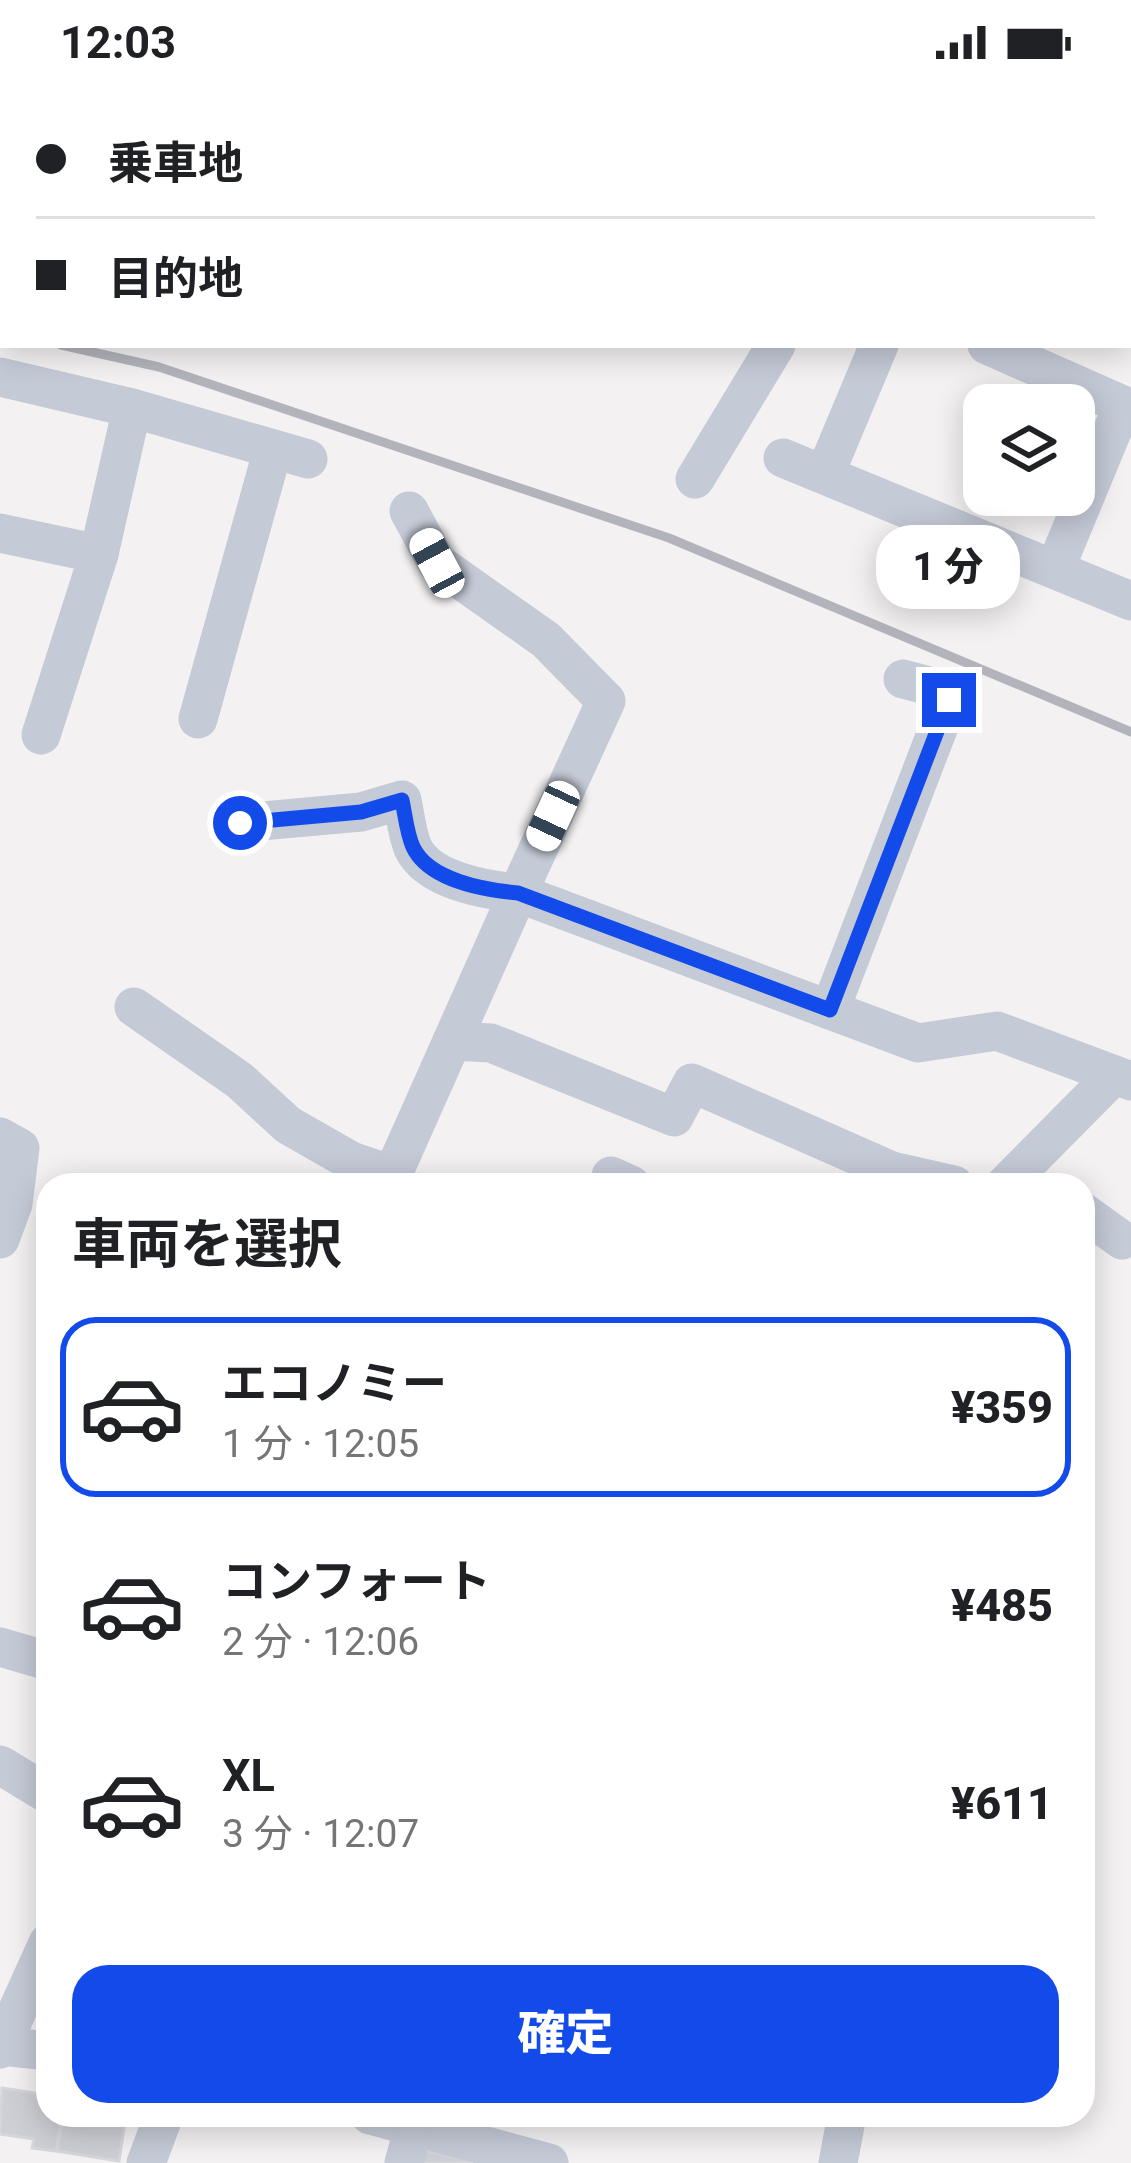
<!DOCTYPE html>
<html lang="ja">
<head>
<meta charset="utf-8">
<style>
	:root { --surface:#fff; --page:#f2f2f2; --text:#202124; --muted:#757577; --line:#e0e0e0; --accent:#134beb }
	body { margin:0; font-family:Roboto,"Noto Sans JP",sans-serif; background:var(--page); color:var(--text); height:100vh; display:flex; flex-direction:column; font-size:45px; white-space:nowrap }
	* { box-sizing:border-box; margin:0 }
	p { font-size:39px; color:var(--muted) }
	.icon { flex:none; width:66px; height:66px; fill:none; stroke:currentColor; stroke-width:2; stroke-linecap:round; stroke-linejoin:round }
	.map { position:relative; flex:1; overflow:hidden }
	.details { position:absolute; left:36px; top:1089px; width:1059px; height:954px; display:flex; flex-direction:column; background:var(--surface); border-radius:36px; box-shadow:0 6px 30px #0003 }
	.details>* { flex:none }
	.top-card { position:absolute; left:0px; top:0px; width:1131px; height:264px; box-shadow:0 6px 30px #0003; display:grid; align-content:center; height:264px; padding:0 36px; background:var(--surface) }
	.fabs { position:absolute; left:963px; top:300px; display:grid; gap:24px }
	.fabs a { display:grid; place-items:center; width:132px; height:132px; border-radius:24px; background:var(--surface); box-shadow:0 6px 30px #0003; font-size:60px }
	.end { position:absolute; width:54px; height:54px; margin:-27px; border:15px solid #134beb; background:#fff; box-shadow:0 0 0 6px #fff }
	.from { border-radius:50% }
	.bubble { position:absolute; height:84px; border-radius:36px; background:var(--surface); box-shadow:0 6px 30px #0003; font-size:39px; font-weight:800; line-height:84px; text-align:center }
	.car { position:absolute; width:36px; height:72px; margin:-36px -18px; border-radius:15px; box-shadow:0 0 9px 3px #0007; background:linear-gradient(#fff 24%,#345 0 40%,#fff 0 76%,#345 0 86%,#fff 0) }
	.top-card b { display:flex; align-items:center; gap:42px; height:114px; font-size:45px }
	.top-card b+b { border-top:3px solid var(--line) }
	.top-card i { width:30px; height:30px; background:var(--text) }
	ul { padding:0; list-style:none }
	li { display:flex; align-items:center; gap:36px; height:180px; margin:0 24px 18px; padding:0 12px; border:6px solid transparent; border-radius:36px }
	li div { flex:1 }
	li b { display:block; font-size:45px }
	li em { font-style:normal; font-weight:800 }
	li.on { border-color:var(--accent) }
	li>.icon { width:108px; height:108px; stroke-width:1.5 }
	h2 { padding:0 36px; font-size:54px; line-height:144px }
	.cta { display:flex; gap:24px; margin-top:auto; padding:24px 36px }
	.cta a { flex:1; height:138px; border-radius:36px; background:var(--accent); color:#fff; font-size:48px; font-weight:800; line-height:138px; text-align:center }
	.status { display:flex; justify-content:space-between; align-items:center; height:84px; padding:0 60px; background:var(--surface); direction:ltr }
	.status svg { height:33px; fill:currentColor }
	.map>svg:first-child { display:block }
	.building { fill:#cdcfd5; stroke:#d5d5dc; stroke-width:3 }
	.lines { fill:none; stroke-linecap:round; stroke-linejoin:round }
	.minor { stroke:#c4cad6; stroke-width:39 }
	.rail { stroke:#b3b4bb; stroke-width:9 }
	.route { stroke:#134beb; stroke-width:15 }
</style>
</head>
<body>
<div class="status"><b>12:03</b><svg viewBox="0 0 49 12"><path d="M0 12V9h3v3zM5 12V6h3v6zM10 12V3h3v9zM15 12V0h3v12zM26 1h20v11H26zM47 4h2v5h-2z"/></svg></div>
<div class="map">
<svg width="1131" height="2079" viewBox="0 0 1131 2079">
	<rect width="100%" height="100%" fill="#f3f1f1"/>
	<g class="building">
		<path d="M2,2004L48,2011V2031H62L56,2067L32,2064L34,2055L0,2050Z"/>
		<path d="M63,2031H126L119,2077L57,2067Z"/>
		<path d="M423,2066L470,2077V2079H420Z"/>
	</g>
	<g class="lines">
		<g class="minor">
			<path d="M726,0L740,3"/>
			<path d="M424,3L425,0"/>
			<path d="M598,3L599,0"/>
			<path d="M940,3L942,0"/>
			<path d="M0,70H3"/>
			<path d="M0,150L3,151"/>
			<path d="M1128,198L1131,196"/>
			<path d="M987,261L1123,321L1055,485"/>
			<path d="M0,293L132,324L308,375"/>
			<path d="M783,374L1131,517"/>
			<path d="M825,390L879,261"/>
			<path d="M695,395L776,261"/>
			<path d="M0,449L99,470"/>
			<path d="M198,635L273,365"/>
			<path d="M41,651L99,470L132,324"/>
			<path d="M240,739L361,728L402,716C405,730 407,750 413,764C429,797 486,806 518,809L606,617L546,556L437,479L409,427"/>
			<path d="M134,923L239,996L288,1041L351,1077L392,1091"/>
			<path d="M830,926L949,616L941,605L903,595"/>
			<path d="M452,957L491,959L674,1033L692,999L892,1087L954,1101"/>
			<path d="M0,1053L20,1064L13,1120L0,1155"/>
			<path d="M611,1092L631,1101"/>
			<path d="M388,1101L518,809L918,959L997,947L1131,997"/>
			<path d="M1005,1101L1114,991"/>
			<path d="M1083,1128L1122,1156"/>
			<path d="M0,1563L48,1577"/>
			<path d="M0,1681L48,1710"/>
			<path d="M0,1962L48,1967"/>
			<path d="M0,1965L48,1859"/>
			<path d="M370,2031L549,2079"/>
			<path d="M146,2079L164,2031"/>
			<path d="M404,2079L414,2042"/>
			<path d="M838,2079L847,2031"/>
		</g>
		<g class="rail">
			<path d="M0,248H3"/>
			<path d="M61,261L159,283L669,454L1131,648"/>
		</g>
	</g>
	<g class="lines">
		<path class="route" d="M240,739L361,728L402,716C405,730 407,750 413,763C429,797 486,806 518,809L830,926L949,616"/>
	</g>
</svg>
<div class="fabs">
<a><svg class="icon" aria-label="layers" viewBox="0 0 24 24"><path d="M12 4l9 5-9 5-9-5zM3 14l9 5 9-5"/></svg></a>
</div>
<i class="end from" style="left:240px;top:739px"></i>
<i class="end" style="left:949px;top:616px"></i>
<div class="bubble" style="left:876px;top:441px;width:144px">1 分</div>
<i class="car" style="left:437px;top:479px;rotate:332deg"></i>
<i class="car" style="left:553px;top:732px;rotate:205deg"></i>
<div class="top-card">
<b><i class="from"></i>乗車地</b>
<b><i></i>目的地</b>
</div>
<section class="details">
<h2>車両を選択</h2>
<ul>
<li class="on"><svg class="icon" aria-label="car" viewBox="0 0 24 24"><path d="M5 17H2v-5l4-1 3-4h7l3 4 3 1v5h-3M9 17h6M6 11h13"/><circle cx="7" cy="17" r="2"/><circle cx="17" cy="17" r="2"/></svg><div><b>エコノミー</b><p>1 分 · 12:05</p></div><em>¥359</em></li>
<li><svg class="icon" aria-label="car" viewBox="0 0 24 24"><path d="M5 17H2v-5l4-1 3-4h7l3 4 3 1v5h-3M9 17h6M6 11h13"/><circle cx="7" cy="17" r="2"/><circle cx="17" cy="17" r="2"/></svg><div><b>コンフォート</b><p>2 分 · 12:06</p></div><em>¥485</em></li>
<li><svg class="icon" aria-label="car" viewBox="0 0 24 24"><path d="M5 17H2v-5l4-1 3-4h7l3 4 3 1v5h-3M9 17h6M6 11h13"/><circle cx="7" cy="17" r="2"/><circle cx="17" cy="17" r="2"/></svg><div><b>XL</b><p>3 分 · 12:07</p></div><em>¥611</em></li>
</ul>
<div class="cta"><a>確定</a></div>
</section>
</div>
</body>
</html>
